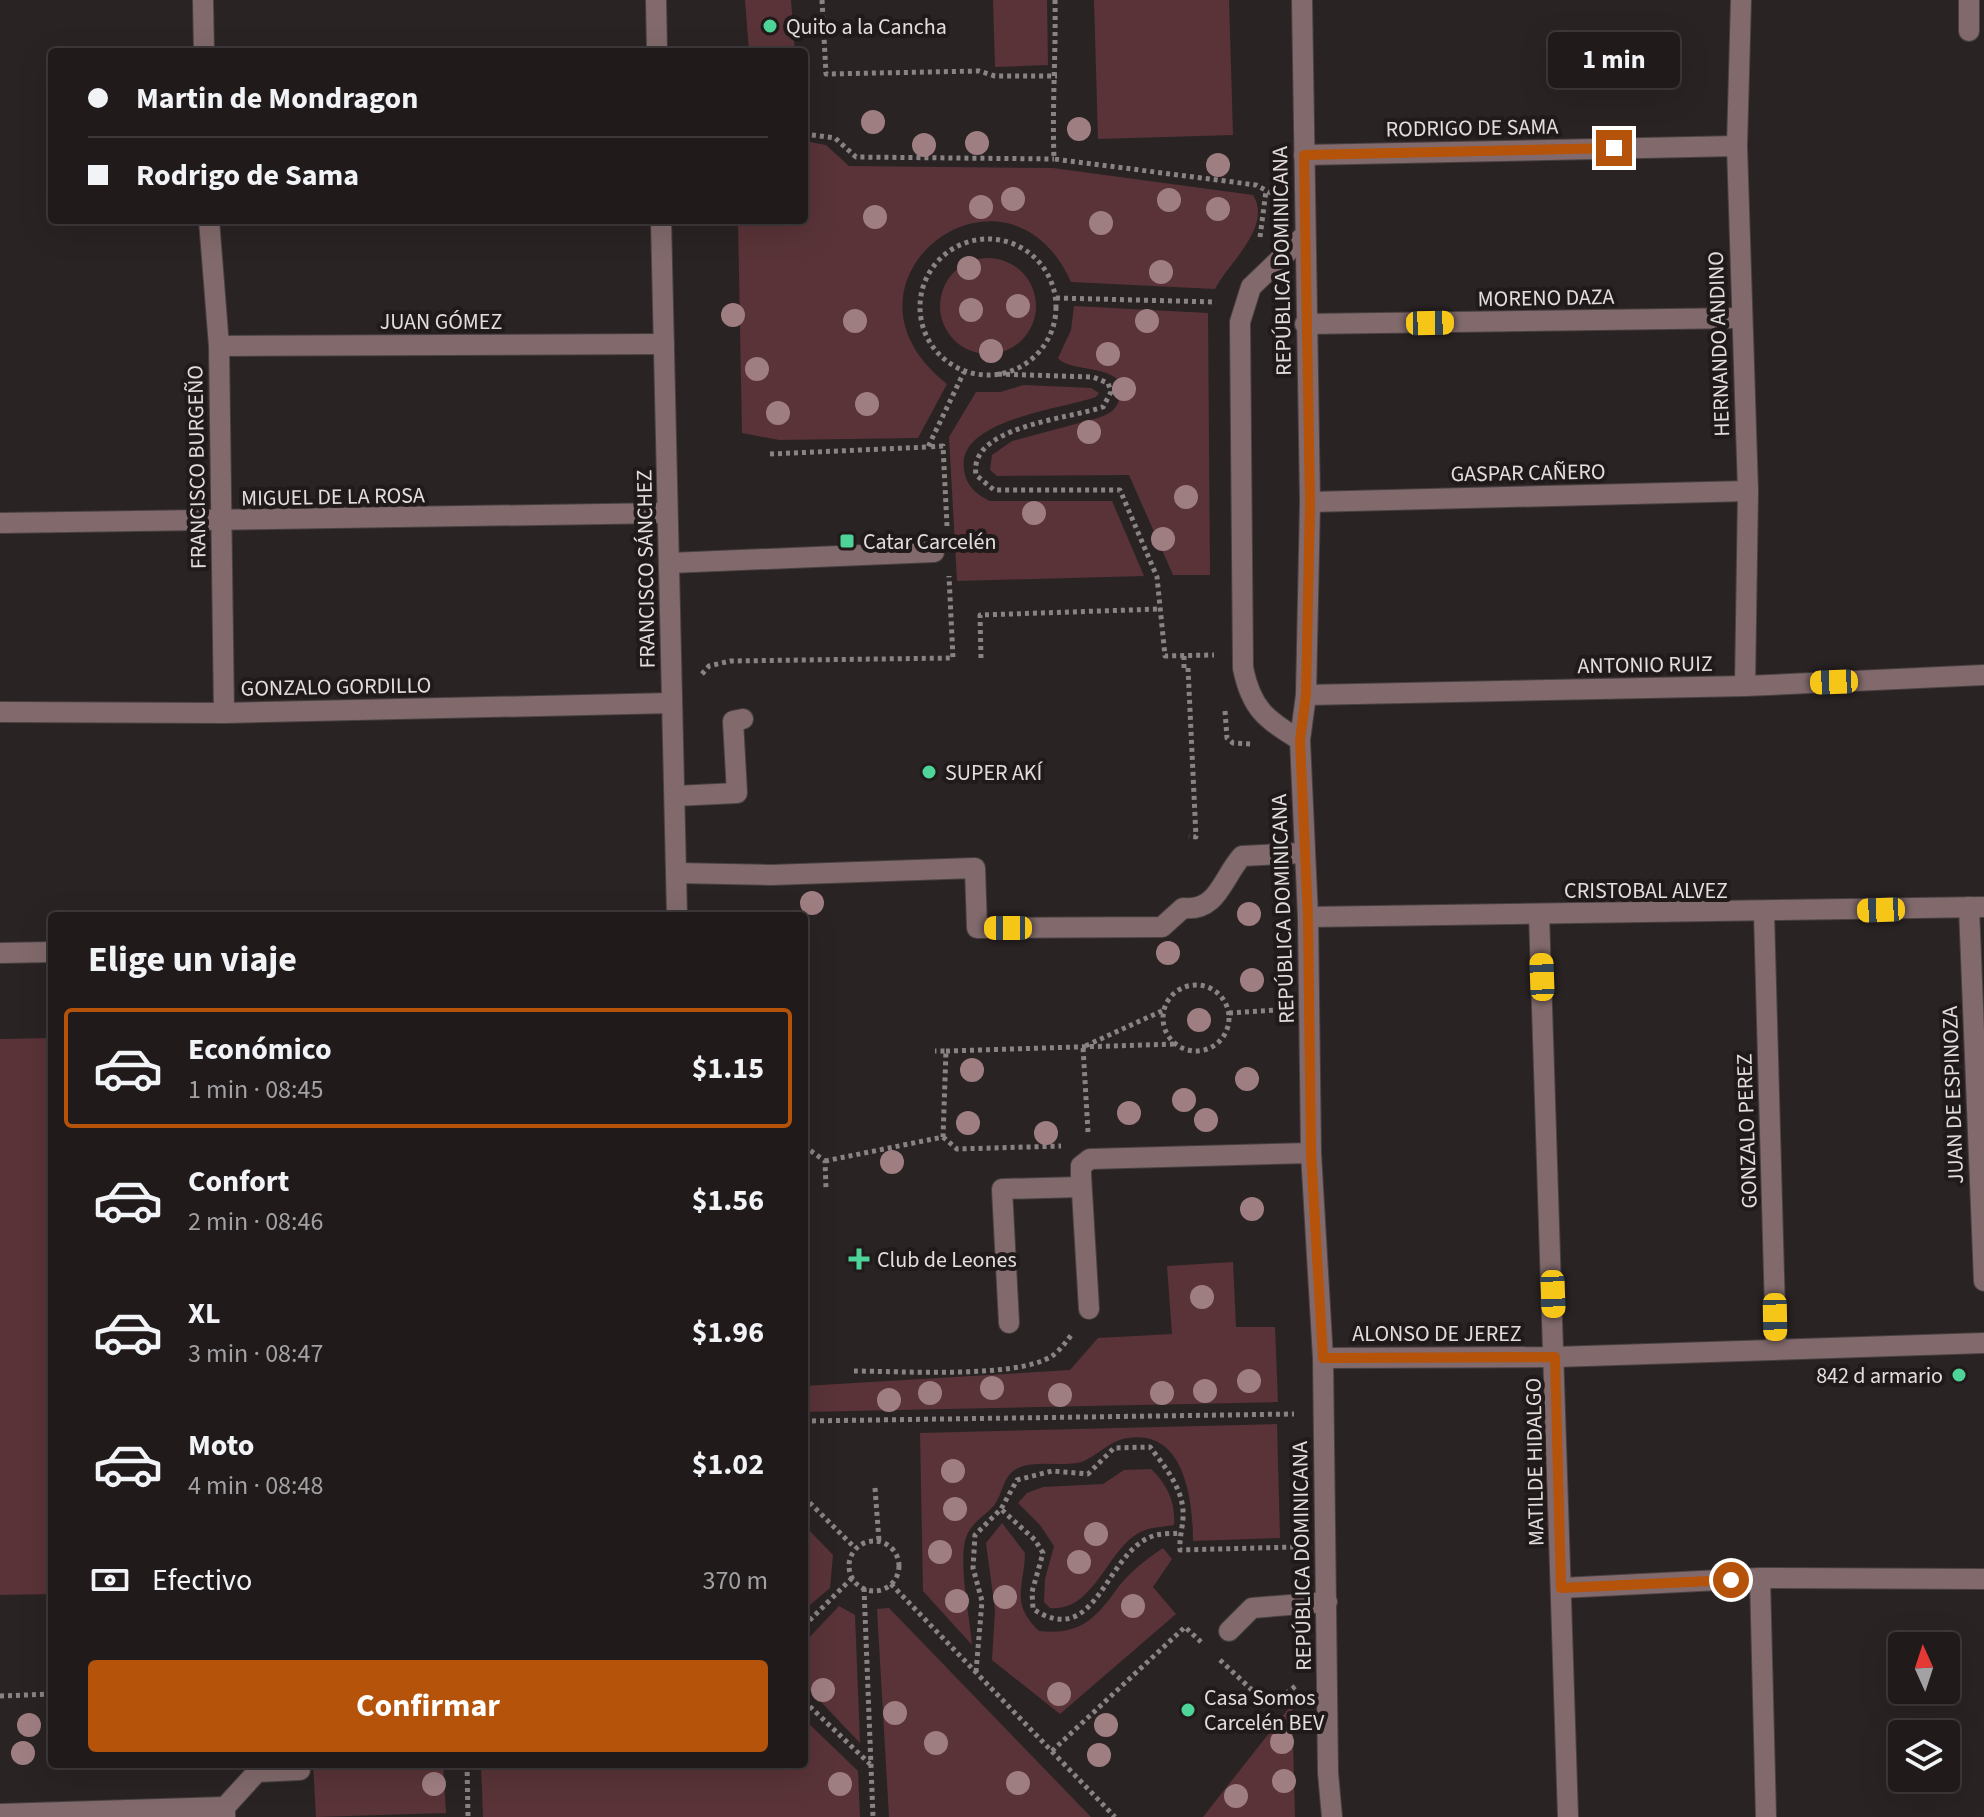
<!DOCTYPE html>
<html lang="es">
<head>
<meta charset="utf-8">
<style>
	:root { --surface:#201a1b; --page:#2d2728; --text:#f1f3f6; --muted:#a2a1a3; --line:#3d383a; --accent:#b45309 }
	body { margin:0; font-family:"Source Sans 3",sans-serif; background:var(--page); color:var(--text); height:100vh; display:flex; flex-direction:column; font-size:30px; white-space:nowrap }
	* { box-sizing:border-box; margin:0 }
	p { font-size:26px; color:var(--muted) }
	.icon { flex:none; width:44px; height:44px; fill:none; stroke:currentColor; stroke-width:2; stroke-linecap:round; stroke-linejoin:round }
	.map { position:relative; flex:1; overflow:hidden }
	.sheet { position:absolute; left:48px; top:912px; width:760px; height:856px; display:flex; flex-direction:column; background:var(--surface); border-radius:8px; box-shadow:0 8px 32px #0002,0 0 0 2px var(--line) }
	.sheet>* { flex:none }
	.banner { position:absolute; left:48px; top:48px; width:760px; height:176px; border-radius:8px; box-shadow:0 8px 32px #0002,0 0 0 2px var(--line); display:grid; align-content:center; height:176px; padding:0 40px; background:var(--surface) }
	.needle { width:52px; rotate:357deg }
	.fabs { position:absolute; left:1888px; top:1632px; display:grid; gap:16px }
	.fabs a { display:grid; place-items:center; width:72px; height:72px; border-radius:8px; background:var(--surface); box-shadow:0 8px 32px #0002,0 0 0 2px var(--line); font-size:40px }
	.end { position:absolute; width:36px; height:36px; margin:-18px; border:10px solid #b45309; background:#fff; box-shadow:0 0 0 4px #fff }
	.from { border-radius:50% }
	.bubble { position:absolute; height:56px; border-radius:8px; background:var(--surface); box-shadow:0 8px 32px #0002,0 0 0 2px var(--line); font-size:26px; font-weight:700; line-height:56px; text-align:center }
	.car { position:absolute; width:24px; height:48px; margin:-24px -12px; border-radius:10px; box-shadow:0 0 6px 2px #0007; background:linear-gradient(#f5c518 24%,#345 0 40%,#f5c518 0 76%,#345 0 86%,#f5c518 0) }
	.banner b { display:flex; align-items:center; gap:28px; height:76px; font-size:30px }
	.banner b+b { border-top:2px solid var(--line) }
	.banner i { width:20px; height:20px; background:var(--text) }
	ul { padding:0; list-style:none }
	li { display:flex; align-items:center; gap:24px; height:120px; margin:0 16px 12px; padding:0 24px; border:4px solid transparent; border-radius:8px }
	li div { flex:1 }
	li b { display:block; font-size:30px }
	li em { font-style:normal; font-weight:700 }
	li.selected { border-color:var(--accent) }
	li>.icon { width:72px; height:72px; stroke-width:1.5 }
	h2 { padding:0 40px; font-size:36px; line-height:96px }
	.pay { display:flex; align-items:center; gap:20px; height:88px; padding:0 40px; font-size:30px }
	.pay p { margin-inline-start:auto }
	.button { display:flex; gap:16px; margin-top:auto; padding:16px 40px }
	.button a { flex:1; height:92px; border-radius:8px; background:var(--accent); color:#fff; font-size:32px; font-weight:700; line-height:92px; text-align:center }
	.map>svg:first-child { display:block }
	.green { fill:#593338 }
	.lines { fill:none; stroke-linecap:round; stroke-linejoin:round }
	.minor-casing { stroke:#484142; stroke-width:22 }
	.path { stroke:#898384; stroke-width:5; stroke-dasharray:4 4; stroke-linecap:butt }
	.minor { stroke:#826a6c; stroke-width:20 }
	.tree { fill:#9f7e82 }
	.route { stroke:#b45309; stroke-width:10 }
	.poi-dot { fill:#4ed399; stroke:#201a1a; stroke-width:3 }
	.labels { text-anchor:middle; stroke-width:8; stroke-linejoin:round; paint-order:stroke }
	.poi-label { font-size:22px; fill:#e3dede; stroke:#201a1a; text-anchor:start }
	.street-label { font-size:22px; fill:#e3dede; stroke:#201a1a }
</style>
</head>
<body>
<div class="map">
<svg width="1984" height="1817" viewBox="0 0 1984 1817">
	<rect width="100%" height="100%" fill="#2a2324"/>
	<g class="green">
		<path d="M745,0H791L795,52H749Z"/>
		<path d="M993,0H1047L1048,65L995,67Z"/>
		<path d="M1094,0H1229L1233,135L1098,139Z"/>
		<path d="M805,141L826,145L849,166L1053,168L1253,195C1273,227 1228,263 1215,289L1071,282C1006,138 817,282 947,384L918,438L779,440L742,433L738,220H804Z"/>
		<circle cx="988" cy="306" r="48"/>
		<path d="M1074,306L1208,313L1210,575H1173L1129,475L997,476L990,470L992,455L1012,441L1098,418C1106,415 1114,412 1118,403C1137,361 1071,375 1058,358L1071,330Z"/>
		<path d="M1024,385L1091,388L1099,393L1096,397C1062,409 956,420 964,469C966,486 976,494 990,501H1112L1144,576L957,581L949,437L976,392H1000Z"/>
		<path d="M52,1038V1594L0,1595V1039Z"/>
		<path d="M1233,1262L1236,1327H1275L1278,1402L804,1412V1386L1070,1370L1098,1338L1172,1334L1167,1266Z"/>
		<path d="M1277,1424L1280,1538L1193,1541C1193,1501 1185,1429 1128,1438C1111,1440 1099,1454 1084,1461C1068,1468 1038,1459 1018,1468C1003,1475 1003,1493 995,1504C987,1515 973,1521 967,1535C957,1558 970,1617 972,1645L923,1591L920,1433Z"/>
		<path d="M1151,1469C1167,1484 1176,1503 1174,1525C1162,1527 1147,1527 1137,1534C1106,1553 1093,1612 1050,1608L1044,1602L1045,1579L1054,1546L1040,1525L1018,1503L1027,1493L1043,1487L1103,1484L1124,1470Z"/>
		<path d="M1002,1523L1025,1553C1024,1588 1010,1603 1039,1631C1083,1636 1097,1616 1120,1585C1131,1571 1148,1558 1163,1548L1172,1559L1153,1587L1176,1614L1060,1714L992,1660L995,1610L986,1543Z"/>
		<path d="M804,1525L833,1555L830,1588L804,1610Z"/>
		<path d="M839,1606L855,1615L860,1743L804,1684V1643Z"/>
		<path d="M889,1608L1091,1817H889L877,1609Z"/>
		<path d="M1292,1704L1295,1817H1203Z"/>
		<path d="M804,1719L858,1771L860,1817H483L481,1764H804Z"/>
		<path d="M313,1764H443L446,1813L316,1817Z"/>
	</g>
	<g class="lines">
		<g class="minor-casing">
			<g id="minor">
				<path d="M203,0L204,52"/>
				<path d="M656,0L657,52"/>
				<path d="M1302,0L1310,502L1306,695L1300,740L1308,917L1311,1153L1323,1358L1328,1773L1332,1817"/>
				<path d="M1741,0L1737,146L1748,491L1745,686"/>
				<path d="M1969,0V31"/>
				<path d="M1304,155L1737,146"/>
				<path d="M209,220L219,346L224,713"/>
				<path d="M661,220L677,916"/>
				<path d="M1305,324L1740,318"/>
				<path d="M219,346L664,344"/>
				<path d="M1310,502L1748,491"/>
				<path d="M0,523L667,513"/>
				<path d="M670,563L934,552"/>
				<path d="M1306,695L1745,686L1984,675"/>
				<path d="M0,712L224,713L672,703"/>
				<path d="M1300,740C1266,720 1251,708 1243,668L1240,322L1251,287L1303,237"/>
				<path d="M675,796L737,793L733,721L743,719"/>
				<path d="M676,873L771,875L975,868L977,928L1162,927L1183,908C1218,912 1222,878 1242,856L1303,853"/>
				<path d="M1969,907L1984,1281"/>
				<path d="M1764,913L1776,1348"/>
				<path d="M1539,914L1568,1817"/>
				<path d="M1308,917L1984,907"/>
				<path d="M0,953L52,952"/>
				<path d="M1089,1309L1081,1175V1166L1090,1159L1311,1153"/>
				<path d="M1009,1323L1002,1189L1081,1187"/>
				<path d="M1323,1358L1555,1357L1984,1343"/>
				<path d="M1760,1578L1766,1817"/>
				<path d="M1561,1588L1760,1578L1984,1579"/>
				<path d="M1229,1631L1252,1608L1327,1602"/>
				<path d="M225,1807L257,1772L300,1770"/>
				<path d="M0,1814L225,1807V1817"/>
			</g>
		</g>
		<g class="path">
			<path d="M822,0L826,74L979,71L995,76H1057"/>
			<path d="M1055,0C1056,54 1052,105 1054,159L1256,185L1275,195"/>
			<path d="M804,134L835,138L856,157L1054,159"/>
			<path d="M1260,237L1266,191"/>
			<circle cx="988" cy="307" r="68"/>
			<path d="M1056,298L1216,302"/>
			<path d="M998,374L1093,377L1108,383L1111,392L1103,407C1069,419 968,426 976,475L994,490H1120L1157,577L1165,656L1214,655"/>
			<path d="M770,454L928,447"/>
			<path d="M947,526L943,446L928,447L964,372"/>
			<path d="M1184,656V668H1188L1196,837L1189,836"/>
			<path d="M981,658L980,615L1160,609"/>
			<path d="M702,674L709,666L730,661L953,658L949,576"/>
			<path d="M1225,711L1227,738L1233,743L1252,744"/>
			<circle cx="1196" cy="1018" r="33"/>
			<path d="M1229,1013L1278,1010"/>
			<path d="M946,1051L1176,1044"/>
			<path d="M1088,1132L1083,1047L1164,1010"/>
			<path d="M943,1137L957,1149L1061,1146"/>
			<path d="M804,1146L825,1161L826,1188"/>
			<path d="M825,1161L943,1137L946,1051H935"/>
			<path d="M854,1371C900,1371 1016,1379 1052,1356C1060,1351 1067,1340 1073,1333"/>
			<path d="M804,1421L1294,1414"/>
			<path d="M875,1488L879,1541"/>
			<path d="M804,1497L855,1548"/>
			<path d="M1002,1510L1035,1540L1043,1553L1032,1592L1033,1609C1097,1651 1105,1552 1153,1536C1161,1533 1171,1534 1179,1533"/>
			<circle cx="874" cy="1566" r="25"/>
			<path d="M891,1584L1115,1817"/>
			<path d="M864,1588L873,1817"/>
			<path d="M804,1626L852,1578"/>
			<path d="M1220,1660L1269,1706L1297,1685"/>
			<path d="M976,1672L982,1601L973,1568L975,1535L1001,1509L1017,1480L1052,1471L1088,1474L1114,1448L1150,1447C1163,1464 1182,1487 1183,1511C1184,1524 1179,1536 1180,1550L1295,1547"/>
			<path d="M0,1696L52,1694"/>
			<path d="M804,1701L870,1764"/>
			<path d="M1052,1751L1185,1627L1201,1642"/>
			<path d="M467,1764L468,1817"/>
		</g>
		<use href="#minor" class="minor"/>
	</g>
	<g class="tree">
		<circle cx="873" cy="122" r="12"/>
		<circle cx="1079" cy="129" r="12"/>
		<circle cx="977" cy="143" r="12"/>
		<circle cx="924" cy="145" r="12"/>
		<circle cx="1218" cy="165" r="12"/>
		<circle cx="1013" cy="199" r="12"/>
		<circle cx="1169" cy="200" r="12"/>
		<circle cx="981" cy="207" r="12"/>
		<circle cx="1218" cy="209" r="12"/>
		<circle cx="875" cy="217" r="12"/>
		<circle cx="1101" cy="223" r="12"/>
		<circle cx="969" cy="268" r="12"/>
		<circle cx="1161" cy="272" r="12"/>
		<circle cx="1018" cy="306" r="12"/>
		<circle cx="971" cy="310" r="12"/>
		<circle cx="733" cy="315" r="12"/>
		<circle cx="855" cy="321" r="12"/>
		<circle cx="1147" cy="321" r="12"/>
		<circle cx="991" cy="351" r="12"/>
		<circle cx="1108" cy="354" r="12"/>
		<circle cx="757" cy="369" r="12"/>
		<circle cx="1124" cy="389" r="12"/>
		<circle cx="867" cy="404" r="12"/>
		<circle cx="778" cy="413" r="12"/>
		<circle cx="1089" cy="432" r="12"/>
		<circle cx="1186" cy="497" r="12"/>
		<circle cx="1034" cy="513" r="12"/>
		<circle cx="1163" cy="539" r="12"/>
		<circle cx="812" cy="903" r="12"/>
		<circle cx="1249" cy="914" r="12"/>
		<circle cx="1168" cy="953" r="12"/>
		<circle cx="1252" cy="980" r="12"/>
		<circle cx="1199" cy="1020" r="12"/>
		<circle cx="972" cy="1070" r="12"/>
		<circle cx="1247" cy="1079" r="12"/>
		<circle cx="1184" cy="1100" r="12"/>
		<circle cx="1129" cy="1113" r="12"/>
		<circle cx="1206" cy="1120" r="12"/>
		<circle cx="968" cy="1123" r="12"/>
		<circle cx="1046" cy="1133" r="12"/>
		<circle cx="892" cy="1162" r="12"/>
		<circle cx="1252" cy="1209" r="12"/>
		<circle cx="1202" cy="1297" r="12"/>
		<circle cx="1249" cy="1381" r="12"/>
		<circle cx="992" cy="1388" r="12"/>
		<circle cx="1205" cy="1391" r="12"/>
		<circle cx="930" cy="1393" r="12"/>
		<circle cx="1162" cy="1393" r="12"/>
		<circle cx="1060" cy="1395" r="12"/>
		<circle cx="889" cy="1400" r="12"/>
		<circle cx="953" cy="1471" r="12"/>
		<circle cx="955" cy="1509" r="12"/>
		<circle cx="1096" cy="1534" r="12"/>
		<circle cx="940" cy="1552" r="12"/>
		<circle cx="1079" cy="1562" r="12"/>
		<circle cx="1005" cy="1597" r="12"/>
		<circle cx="957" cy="1601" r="12"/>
		<circle cx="1133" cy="1606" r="12"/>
		<circle cx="823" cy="1690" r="12"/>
		<circle cx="1059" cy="1694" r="12"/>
		<circle cx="895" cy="1713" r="12"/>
		<circle cx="29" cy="1725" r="12"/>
		<circle cx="1106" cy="1725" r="12"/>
		<circle cx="1282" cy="1742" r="12"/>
		<circle cx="936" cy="1743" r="12"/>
		<circle cx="23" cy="1753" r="12"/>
		<circle cx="1099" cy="1755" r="12"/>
		<circle cx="1284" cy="1781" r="12"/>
		<circle cx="1018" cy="1783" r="12"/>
		<circle cx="434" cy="1784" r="12"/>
		<circle cx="840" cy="1784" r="12"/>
		<circle cx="1236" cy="1796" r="12"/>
	</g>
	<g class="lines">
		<path class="route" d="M1614,148L1304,155L1310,502L1306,695L1300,740L1308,917L1311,1153L1323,1358L1555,1357L1561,1588L1731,1580"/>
	</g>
	<g class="poi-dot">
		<circle cx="770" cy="26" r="8"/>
		<rect x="839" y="533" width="16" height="16" rx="4"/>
		<circle cx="929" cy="772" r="8"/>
		<path d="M855 1247h8v8h8v8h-8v8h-8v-8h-8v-8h8z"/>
		<circle cx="1959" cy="1375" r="8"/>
		<circle cx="1188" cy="1710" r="8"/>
	</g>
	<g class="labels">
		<g class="poi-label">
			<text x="786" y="34">Quito a la Cancha</text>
			<text x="863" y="549">Catar Carcelén</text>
			<text x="945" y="780">SUPER AKÍ</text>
			<text x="877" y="1267">Club de Leones</text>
			<text x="1943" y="1383" text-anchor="end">842 d armario</text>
			<text x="1204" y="1705">Casa Somos<tspan x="1204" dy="25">Carcelén BEV</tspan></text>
		</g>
		<g class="street-label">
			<text transform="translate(1472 127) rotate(-1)" y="8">RODRIGO DE SAMA</text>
			<text transform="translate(1281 261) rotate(-91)" y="8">REPÚBLICA DOMINICANA</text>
			<text transform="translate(1546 297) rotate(-1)" y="8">MORENO DAZA</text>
			<text x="441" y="329">JUAN GÓMEZ</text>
			<text transform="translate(1718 344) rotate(-92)" y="8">HERNANDO ANDINO</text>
			<text transform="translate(196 467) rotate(-91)" y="8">FRANCISCO BURGEÑO</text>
			<text transform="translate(1528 472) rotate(-1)" y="8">GASPAR CAÑERO</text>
			<text transform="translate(333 496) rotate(-1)" y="8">MIGUEL DE LA ROSA</text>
			<text transform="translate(645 569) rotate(-91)" y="8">FRANCISCO SÁNCHEZ</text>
			<text transform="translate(1645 664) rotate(-1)" y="8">ANTONIO RUIZ</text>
			<text transform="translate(336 686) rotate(-1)" y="8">GONZALO GORDILLO</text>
			<text x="1646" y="898">CRISTOBAL ALVEZ</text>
			<text transform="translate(1282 909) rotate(-92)" y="8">REPÚBLICA DOMINICANA</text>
			<text transform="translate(1952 1095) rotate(-92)" y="8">JUAN DE ESPINOZA</text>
			<text transform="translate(1746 1131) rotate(-92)" y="8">GONZALO PEREZ</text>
			<text x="1437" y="1341">ALONSO DE JEREZ</text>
			<text transform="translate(1534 1462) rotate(-91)" y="8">MATILDE HIDALGO</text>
			<text transform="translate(1301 1556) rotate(-91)" y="8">REPÚBLICA DOMINICANA</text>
		</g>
	</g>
</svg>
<div class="fabs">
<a><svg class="needle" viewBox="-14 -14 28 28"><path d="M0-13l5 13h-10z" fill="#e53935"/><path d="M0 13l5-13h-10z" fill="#a2a1a3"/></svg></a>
<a><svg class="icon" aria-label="layers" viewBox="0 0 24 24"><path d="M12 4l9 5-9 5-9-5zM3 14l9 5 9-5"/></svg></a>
</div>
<i class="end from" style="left:1731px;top:1580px"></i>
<i class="end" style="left:1614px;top:148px"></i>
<div class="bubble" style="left:1548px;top:32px;width:132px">1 min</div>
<i class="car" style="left:1430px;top:323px;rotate:89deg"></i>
<i class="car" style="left:1834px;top:682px;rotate:268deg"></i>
<i class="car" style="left:1881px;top:910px;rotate:268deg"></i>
<i class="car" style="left:1008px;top:928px;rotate:270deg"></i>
<i class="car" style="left:1542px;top:977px;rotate:358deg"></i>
<i class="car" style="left:1553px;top:1294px;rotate:178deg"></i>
<i class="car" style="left:1775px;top:1317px;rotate:179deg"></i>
<div class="banner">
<b><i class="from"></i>Martin de Mondragon</b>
<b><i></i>Rodrigo de Sama</b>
</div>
<section class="sheet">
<h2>Elige un viaje</h2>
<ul>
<li class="selected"><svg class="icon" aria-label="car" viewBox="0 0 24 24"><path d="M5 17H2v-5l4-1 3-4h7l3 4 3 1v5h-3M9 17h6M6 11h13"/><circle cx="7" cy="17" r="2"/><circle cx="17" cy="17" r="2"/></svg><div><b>Económico</b><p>1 min · 08:45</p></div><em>$1.15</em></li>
<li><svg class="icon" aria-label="car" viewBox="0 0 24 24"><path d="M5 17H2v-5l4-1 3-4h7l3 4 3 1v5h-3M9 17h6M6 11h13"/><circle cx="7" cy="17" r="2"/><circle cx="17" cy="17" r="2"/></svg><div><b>Confort</b><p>2 min · 08:46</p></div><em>$1.56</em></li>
<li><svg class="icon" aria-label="car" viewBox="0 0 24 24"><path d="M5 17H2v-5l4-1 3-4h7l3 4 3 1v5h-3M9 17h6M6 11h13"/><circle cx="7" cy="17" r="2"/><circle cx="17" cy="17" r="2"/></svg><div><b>XL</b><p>3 min · 08:47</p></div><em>$1.96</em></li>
<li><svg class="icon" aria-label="car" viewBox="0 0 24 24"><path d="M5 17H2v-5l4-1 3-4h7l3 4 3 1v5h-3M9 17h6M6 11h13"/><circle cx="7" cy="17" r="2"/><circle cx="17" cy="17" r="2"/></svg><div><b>Moto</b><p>4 min · 08:48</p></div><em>$1.02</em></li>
</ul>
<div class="pay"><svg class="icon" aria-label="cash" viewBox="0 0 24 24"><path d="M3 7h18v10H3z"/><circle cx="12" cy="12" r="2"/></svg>Efectivo<p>370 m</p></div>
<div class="button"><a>Confirmar</a></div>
</section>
</div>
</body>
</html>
